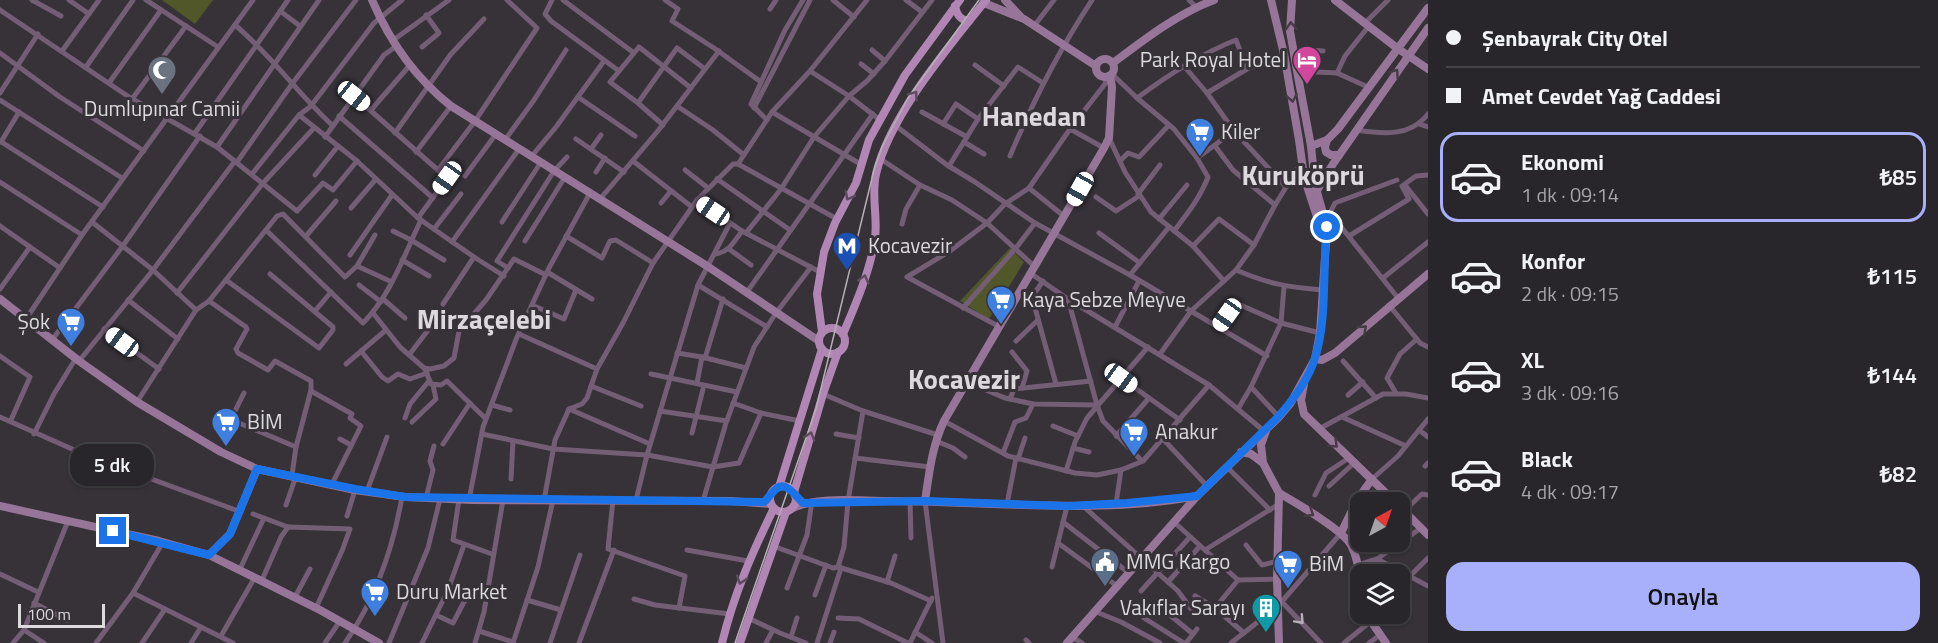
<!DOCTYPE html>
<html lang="tr">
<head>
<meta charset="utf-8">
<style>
	:root { --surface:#28262a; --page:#302e32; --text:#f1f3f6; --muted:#a5a5a8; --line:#444347; --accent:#a8b0fc }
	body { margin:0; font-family:"Titillium Web",sans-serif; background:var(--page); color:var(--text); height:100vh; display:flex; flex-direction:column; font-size:22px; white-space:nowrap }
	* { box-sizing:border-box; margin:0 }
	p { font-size:20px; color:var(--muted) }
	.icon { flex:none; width:33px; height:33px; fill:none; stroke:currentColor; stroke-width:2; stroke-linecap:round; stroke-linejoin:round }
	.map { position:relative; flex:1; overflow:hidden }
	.details { display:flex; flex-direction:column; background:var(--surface); width:510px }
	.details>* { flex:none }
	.top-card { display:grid; align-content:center; height:132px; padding:0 18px; background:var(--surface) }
	.needle { width:39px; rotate:40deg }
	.buttons { position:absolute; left:1350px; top:492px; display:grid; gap:12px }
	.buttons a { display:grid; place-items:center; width:60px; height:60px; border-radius:12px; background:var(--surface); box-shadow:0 2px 4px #0004,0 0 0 2px var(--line); font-size:30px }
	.scale { position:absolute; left:18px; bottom:15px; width:87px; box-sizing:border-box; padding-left:6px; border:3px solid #dcdadd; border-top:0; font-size:16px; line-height:21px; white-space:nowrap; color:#dcdadd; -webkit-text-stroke:4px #363238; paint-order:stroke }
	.end { position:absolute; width:27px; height:27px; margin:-14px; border:8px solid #1a73e8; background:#fff; box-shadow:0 0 0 3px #fff }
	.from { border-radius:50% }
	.bubble { position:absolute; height:42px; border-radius:18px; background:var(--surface); box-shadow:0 2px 4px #0004,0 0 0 2px var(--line); font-size:20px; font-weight:600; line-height:42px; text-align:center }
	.car { position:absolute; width:18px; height:36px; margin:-18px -9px; border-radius:8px; box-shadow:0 0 4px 2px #0007; background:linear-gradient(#fff 24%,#345 0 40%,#fff 0 76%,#345 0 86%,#fff 0) }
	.top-card b { display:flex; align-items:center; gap:21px; height:57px; font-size:22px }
	.top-card b+b { border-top:2px solid var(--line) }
	.top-card i { width:15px; height:15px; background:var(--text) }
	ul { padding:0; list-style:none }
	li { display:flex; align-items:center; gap:18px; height:90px; margin:0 12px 9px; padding:0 6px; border:3px solid transparent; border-radius:18px }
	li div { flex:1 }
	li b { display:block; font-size:22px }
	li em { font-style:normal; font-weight:600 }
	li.on { border-color:var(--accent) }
	li>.icon { width:54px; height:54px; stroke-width:1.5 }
	.action { display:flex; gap:12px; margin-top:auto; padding:12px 18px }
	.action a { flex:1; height:69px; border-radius:18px; background:var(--accent); color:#111; font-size:24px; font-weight:600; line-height:69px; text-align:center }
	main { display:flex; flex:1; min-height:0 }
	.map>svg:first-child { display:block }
	.green { fill:#515729 }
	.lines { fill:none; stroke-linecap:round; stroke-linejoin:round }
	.street { stroke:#745e75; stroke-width:5 }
	.secondary { stroke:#977598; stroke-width:8 }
	.primary { stroke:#b286b4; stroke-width:8 }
	.rail { stroke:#b4b2b5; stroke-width:1.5 }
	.oneway { stroke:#453c46 }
	.oneway2 { stroke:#5b4b5d }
	.oneway3 { stroke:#b8afb9 }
	.route { stroke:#1a73e8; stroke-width:8 }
	.labels { text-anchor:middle; stroke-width:6; stroke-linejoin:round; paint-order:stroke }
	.poi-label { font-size:21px; fill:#dcdadd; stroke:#363238; text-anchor:start }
	.district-label { font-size:27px; font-weight:bold; fill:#dcd8de; stroke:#363238 }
</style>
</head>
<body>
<main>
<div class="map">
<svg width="1428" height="643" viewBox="0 0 1428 643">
	<rect width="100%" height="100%" fill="#363238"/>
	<g class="green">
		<path d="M162,0H213L195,24Z"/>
		<path d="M1010,248L1024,262L989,319L960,301Z"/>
	</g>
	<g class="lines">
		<g class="street">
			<path d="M32,0L61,16"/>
			<path d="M69,0L89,14"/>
			<path d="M146,0L218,47"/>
			<path d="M552,0L545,14L551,21L619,71"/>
			<path d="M563,0L634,53"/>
			<path d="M665,0L678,9L672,21L714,48L761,82"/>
			<path d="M833,0L854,17"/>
			<path d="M906,0L922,12"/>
			<path d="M1189,0L1196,7"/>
			<path d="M770,9L776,0"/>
			<path d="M0,10L129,97L217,147L297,211L323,183L333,190L357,161"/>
			<path d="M280,11L300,26"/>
			<path d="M1364,24L1388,0"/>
			<path d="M235,25C271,55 298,94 333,126"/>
			<path d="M1034,26L1054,0"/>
			<path d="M392,41L449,0"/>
			<path d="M422,47L439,33L426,15"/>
			<path d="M872,50L885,61"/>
			<path d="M62,51L99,0"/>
			<path d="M0,53L60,97L144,151"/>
			<path d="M1294,53L1311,50L1323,51"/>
			<path d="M861,64L874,74"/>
			<path d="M975,65L1004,86"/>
			<path d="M1184,66L1207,93L1234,131L1286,187"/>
			<path d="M86,67L133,0"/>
			<path d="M810,71L849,96L880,120"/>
			<path d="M1297,71L1337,73L1345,56L1368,27"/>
			<path d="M1337,73L1370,88"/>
			<path d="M1112,74L1137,98L1174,129L1197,158L1208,177C1200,198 1187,214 1174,231"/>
			<path d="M109,83L161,10"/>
			<path d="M0,93L38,34"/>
			<path d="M1207,93L1247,69L1284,54"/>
			<path d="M354,96L447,178L418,218"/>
			<path d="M578,97L635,136"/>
			<path d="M1137,98C1168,75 1200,54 1236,40L1247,69"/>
			<path d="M132,99L186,26"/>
			<path d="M0,100L122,178"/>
			<path d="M638,103L610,82L639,47L691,88"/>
			<path d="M677,106L713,130L744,155"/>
			<path d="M754,108L810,0"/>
			<path d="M371,110L410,65"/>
			<path d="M772,112L862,165"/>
			<path d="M922,112L967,137"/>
			<path d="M299,115L357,161L418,218L474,257L443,304"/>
			<path d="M339,116L433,198"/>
			<path d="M767,120L751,104L785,30L803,0"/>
			<path d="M943,124L956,104L978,119"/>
			<path d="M1419,124L1428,127"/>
			<path d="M663,125L638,103L677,48L705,69"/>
			<path d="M896,126L947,165L975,182L1035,223L1130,275L1267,356"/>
			<path d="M1070,129L1104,148"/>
			<path d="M1356,130C1383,134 1410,137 1428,114"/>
			<path d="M195,133L288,0"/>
			<path d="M395,133L451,54L484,19"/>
			<path d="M325,137L384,55L395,47"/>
			<path d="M1109,138L1125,172L1151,212L1193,246L1224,281"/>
			<path d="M576,139L624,172"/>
			<path d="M505,140L534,100L566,50"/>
			<path d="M0,141L103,207"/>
			<path d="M1,142L19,112"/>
			<path d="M964,142L984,154"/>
			<path d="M1215,146L1233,170L1275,205"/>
			<path d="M217,147L319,0"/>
			<path d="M591,149L601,135"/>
			<path d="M416,152L451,106"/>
			<path d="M1010,156C1033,101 1059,50 1092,0"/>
			<path d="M531,157L556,127L604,61"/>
			<path d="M1197,158L1234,131"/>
			<path d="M882,160L920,185L952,200L987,223L1034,266"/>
			<path d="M633,161L692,207"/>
			<path d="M1120,161L1128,153L1139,157L1169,125"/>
			<path d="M237,162L292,84L356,0"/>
			<path d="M738,164L837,219"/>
			<path d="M949,166L978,119L1018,67L1043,83"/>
			<path d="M438,170L475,121L537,28L507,0"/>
			<path d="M685,170L708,188"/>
			<path d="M596,172L605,158"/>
			<path d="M252,174L299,115L311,106L374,23L402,0"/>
			<path d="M315,175L338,146"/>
			<path d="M465,176L496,134"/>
			<path d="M717,179L790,230"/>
			<path d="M1397,180L1335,203L1330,213L1398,298"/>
			<path d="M0,182L82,235"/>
			<path d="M1405,185L1428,214"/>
			<path d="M1029,188L1065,217"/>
			<path d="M1138,194L1160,165"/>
			<path d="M1096,197L1116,211L1139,196"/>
			<path d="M600,199L657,132L719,51"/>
			<path d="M697,200L742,231L820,272"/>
			<path d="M661,203L671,191"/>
			<path d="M351,208L376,179"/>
			<path d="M1159,219L1187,185"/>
			<path d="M92,222L153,270L196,310"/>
			<path d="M502,222L541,162"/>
			<path d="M902,224L906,209L920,185"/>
			<path d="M0,226L60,268"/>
			<path d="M434,229L461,194"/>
			<path d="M266,230L363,323C391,295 404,255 421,220"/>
			<path d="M393,231L411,240L444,260"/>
			<path d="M746,233L781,189L814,137L849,96L867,81L885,61L932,0"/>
			<path d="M1099,233L1140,263"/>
			<path d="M306,236L336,201"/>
			<path d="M566,236L602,258L610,241L616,240L653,263"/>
			<path d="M1349,236L1409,199L1402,186L1416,176L1428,175"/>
			<path d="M525,241L565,177"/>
			<path d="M452,242L519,149"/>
			<path d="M1193,246L1219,219L1254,245"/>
			<path d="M729,249L751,265"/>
			<path d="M715,254C729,252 734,242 742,231"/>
			<path d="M350,255L392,195"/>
			<path d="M474,257L504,276"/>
			<path d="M402,260L429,276"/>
			<path d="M357,266L392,282"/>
			<path d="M508,268L497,261L554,171L567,157"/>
			<path d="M1236,270C1269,284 1287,287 1323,290"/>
			<path d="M547,272L592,299"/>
			<path d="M1030,273L1068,299L1209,385L1264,431"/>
			<path d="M1130,275L1169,227"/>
			<path d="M1383,278L1428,242"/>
			<path d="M226,280L319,348L333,330V327L270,274"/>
			<path d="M1043,281L1032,297L1056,384"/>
			<path d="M359,285L381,302"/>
			<path d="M698,285L767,327"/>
			<path d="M0,289L30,247"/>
			<path d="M747,292L873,114"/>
			<path d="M177,293L263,183L314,128"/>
			<path d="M383,299L405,318"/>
			<path d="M1068,299L1097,405L1103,421L1142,461"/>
			<path d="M128,300L178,339"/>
			<path d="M209,301L246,327L247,329L236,349L238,353L268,370L275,361L311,381V390L296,447L292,475"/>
			<path d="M532,305L564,319L576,290"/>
			<path d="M1389,305L1420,343L1428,347"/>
			<path d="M963,308L1016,248L1035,223"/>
			<path d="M315,311L331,292"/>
			<path d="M373,313L400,347L424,368L430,369L444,366L454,358L459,331L486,300L514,259L546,275"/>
			<path d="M26,319L82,235L253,0"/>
			<path d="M998,326L907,277L950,251L987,223L1005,204L1029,188L1070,129L1105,84L1107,77"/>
			<path d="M1115,327L1139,281"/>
			<path d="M1218,328L1236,303L1281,323L1320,333"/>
			<path d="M104,329L159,369"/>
			<path d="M519,334L597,369"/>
			<path d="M52,340L122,247L200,136"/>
			<path d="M1016,341L1038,320"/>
			<path d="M361,351L382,377L388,381L398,374L410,379L427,373"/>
			<path d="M1012,352L1027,371L1022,388"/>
			<path d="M677,353L702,357"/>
			<path d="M1160,354L1191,311L1236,270L1254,245L1275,205L1301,163"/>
			<path d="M409,355L432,325"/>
			<path d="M0,356L30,377L11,420"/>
			<path d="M705,358L723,299"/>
			<path d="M79,361L153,270L235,161"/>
			<path d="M1343,361L1376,398"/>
			<path d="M346,364L386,330"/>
			<path d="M425,369L431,384L441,385L447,381L486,419"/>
			<path d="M651,374L737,392"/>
			<path d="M1121,378L1180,420"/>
			<path d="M967,382L1005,398L1033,404L1097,405"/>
			<path d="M697,383L702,357L746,368"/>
			<path d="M591,386L641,406"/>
			<path d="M1251,387L1279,417"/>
			<path d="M311,391L352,414L350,418L361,426L332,484"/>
			<path d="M1396,393L1387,378L1400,354L1417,339"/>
			<path d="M823,394L863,411L938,435"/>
			<path d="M1348,395L1363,382"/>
			<path d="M1010,399L1014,389L1091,381"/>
			<path d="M137,402L196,310L209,301L277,216L283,214L345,277L357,266L375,235"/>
			<path d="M733,403L761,413L800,421"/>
			<path d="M492,405L510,410"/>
			<path d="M569,409L650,444"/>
			<path d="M1238,409L1251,387L1281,323L1284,287"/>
			<path d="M660,411L727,421"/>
			<path d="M220,415L296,447"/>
			<path d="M0,417L81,453L241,512"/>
			<path d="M1342,417L1406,446"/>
			<path d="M405,418L410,404L429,381"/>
			<path d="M231,419L244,393"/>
			<path d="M944,421L1008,456L1075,473L1097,475L1121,470L1143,461L1209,385"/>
			<path d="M412,422L436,399L433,385"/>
			<path d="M1053,426L1078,436"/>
			<path d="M1319,429L1383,394H1406L1428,398"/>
			<path d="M1419,430L1428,437"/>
			<path d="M692,433L703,389"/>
			<path d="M34,434L54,394L76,358"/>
			<path d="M482,434L553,449L647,455L713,467L739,463L761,413"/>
			<path d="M836,434L859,438"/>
			<path d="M1116,436L1149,398"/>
			<path d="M340,439L351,445"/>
			<path d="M1163,439L1207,486"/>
			<path d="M936,441L953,448L965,457"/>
			<path d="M443,444L470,403"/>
			<path d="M1073,448L1089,452"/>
			<path d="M1003,453L1015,422L1026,418L1033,404"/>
			<path d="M855,458L930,467"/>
			<path d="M1018,459L1025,438"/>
			<path d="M1226,466L1270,510"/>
			<path d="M1425,466L1428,463"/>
			<path d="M1066,471L1075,442L1087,418L1148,347"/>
			<path d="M511,479L513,441"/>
			<path d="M1372,479L1398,456L1428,419"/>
			<path d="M1329,486L1354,463"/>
			<path d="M367,491L387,437"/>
			<path d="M1315,495L1326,473L1349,458"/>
			<path d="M426,498L433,470L430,461L434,446"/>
			<path d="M459,499L453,540L492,554"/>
			<path d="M469,500L483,427L517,337L549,268L590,193"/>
			<path d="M544,500L555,440L569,409L582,404L587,398L597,369L623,323L653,263L697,200L733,164H738L772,112L810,71L867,0"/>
			<path d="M613,500L608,549L685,576L679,608"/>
			<path d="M636,500L647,455L698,285L730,223"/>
			<path d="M703,501L726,423L754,347L776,313L811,267"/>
			<path d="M910,501L911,538"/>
			<path d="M925,501L943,643"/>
			<path d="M1007,504L1016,458"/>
			<path d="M1116,504L1121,470"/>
			<path d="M286,505L296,476"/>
			<path d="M1083,506L1178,591L1194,613L1204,603"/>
			<path d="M1404,511L1422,494L1428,495"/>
			<path d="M253,514L288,527"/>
			<path d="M347,516L355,490"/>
			<path d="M1063,522L1129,573"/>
			<path d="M1174,522L1238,580L1277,579"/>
			<path d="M1058,543L1117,586"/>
			<path d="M1246,545L1262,565L1278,561"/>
			<path d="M773,546L833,568L838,567L891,583L931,601"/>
			<path d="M687,550L748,561"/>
			<path d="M1205,550L1279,504"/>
			<path d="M1377,559L1428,586"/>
			<path d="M1358,565L1377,559L1421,528"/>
			<path d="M838,567L844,547L848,501L863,411"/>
			<path d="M1052,567L1067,506"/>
			<path d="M240,569L264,518"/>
			<path d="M0,574L38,592"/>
			<path d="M262,580L281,537L288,527L350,529L342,551L316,608"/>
			<path d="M887,582L895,556"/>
			<path d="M1168,582L1200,546"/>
			<path d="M1400,586L1428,558"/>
			<path d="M787,588L807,535L812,501"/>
			<path d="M1141,591L1190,537"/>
			<path d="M133,593L233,643"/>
			<path d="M815,595L826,565"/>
			<path d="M1195,596L1215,608L1244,633"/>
			<path d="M295,597L310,569"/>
			<path d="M634,599L655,605L730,614"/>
			<path d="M527,600L561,610"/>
			<path d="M1282,602L1321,643"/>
			<path d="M34,603L67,620"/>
			<path d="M1215,608L1238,580"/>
			<path d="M1094,611L1121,622L1160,643"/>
			<path d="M1165,611L1193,634"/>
			<path d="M436,615L453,623L465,600"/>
			<path d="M748,618L780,633L806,643"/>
			<path d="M838,618L859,619L908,643"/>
			<path d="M1144,618L1184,643"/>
			<path d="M24,630L44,643"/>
			<path d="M479,631L513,642"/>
			<path d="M915,632L932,643"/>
			<path d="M221,636L255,577"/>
			<path d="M791,637L797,618"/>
			<path d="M1072,637L1082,643"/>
			<path d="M1026,640L1029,643"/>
			<path d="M13,643L24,630L68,521"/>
			<path d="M96,643L133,593L163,542"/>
			<path d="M142,643L165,609"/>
			<path d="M191,643L201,627"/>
			<path d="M325,643L340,621"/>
			<path d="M345,643C375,600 393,548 402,497"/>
			<path d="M389,643L428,548L440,499"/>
			<path d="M422,643L448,590L464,545"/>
			<path d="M475,643L484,612L503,500"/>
			<path d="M513,643L538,567L553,500"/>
			<path d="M550,643L580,555"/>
			<path d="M579,643L614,550"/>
			<path d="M766,643L773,630"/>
			<path d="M817,643L841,568"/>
			<path d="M830,643L834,632"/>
			<path d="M910,643L932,598"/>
			<path d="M1186,643L1197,629"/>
			<path d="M1231,643L1278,606L1341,533"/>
			<path d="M1344,643L1370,622"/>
			<path d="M1369,643L1380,635"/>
		</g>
		<g class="secondary">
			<path d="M372,0C390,42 414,77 451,106L707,266L819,341"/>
			<path d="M1005,0L1020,16"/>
			<path d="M1271,0L1284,54L1299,140L1304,177L1324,238"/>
			<path d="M1335,0L1397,48L1428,69"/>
			<path d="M984,3L1024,19L1096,66"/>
			<circle cx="1105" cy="68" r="9"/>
			<path d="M1113,63C1145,39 1177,14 1214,0"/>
			<path d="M1327,140L1325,147L1326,152L1331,155H1339"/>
			<path d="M1311,146L1327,140L1338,129L1428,8"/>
			<path d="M1316,192L1333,164L1428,28"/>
			<path d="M0,299L79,361L137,402L221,452L257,469L355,490L405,497L472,500L731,501L771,504"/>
			<path d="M1315,359L1322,360L1335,353L1428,274"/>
			<path d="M1304,384L1301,400L1304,414L1395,502"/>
			<path d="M1266,431L1261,445L1263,463L1279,493L1277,579L1279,643"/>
			<path d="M1241,452L1251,454L1263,463"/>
			<path d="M1279,493C1296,503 1342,529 1351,545C1357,556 1359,570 1360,582"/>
			<path d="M795,496L803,503"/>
			<path d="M925,501C929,474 932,446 944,421L1104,148L1109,138L1112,87L1110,76"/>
			<path d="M0,506L159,541L209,555L320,610L379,643"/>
			<path d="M1400,507L1428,535"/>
			<path d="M793,508C818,496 859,501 887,501C990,501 1096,515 1197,496"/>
			<path d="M1341,533L1357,500L1372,479"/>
			<path d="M209,555L230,534L257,469"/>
			<path d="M1366,614L1386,643"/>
			<path d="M1067,643L1197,496L1279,417L1290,404L1315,359L1320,333L1327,227L1315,185L1311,146L1297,71L1290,31L1292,0"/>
		</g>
		<g class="primary">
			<path d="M955,6C957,15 960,20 969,21"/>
			<circle cx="832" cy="341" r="13"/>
			<path d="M822,332L817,294L824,252L835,223L856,183L869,140L905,75L960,0"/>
			<path d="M843,334C855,306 871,269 875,238C878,217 871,196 876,174C890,115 948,48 986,0"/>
			<circle cx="783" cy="499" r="13"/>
			<path d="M779,487L822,349"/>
			<path d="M794,492L823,394L838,352"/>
			<path d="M722,643C734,594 752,553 774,508"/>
			<path d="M740,643L786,512"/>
		</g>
		<path class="rail" d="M735,643L816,409L862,219L874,170L882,147L908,98L979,0"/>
	</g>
	<defs><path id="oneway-chevron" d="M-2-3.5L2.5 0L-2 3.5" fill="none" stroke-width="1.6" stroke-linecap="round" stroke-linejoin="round" transform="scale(1.5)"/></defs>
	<g class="oneway">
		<use href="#oneway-chevron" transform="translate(1291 26) rotate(-93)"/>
		<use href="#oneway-chevron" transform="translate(1395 73) rotate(-56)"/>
		<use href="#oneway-chevron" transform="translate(1292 98) rotate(80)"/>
		<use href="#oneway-chevron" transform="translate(1363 329) rotate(-41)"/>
		<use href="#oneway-chevron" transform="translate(1334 444) rotate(44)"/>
		<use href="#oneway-chevron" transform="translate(1310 513) rotate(33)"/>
	</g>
	<g class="oneway2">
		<use href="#oneway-chevron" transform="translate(914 95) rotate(-54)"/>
		<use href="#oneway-chevron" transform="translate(849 196) rotate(118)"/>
		<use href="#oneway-chevron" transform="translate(864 279) rotate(-75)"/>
		<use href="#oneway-chevron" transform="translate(810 436) rotate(-73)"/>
		<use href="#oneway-chevron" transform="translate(741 580) rotate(109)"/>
	</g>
	<use class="oneway3" href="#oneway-chevron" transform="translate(1300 620) rotate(47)"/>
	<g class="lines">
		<path class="route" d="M113,531L209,555L230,534L257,469L355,489L405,497L764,502C768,499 770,494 774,491C785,478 795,496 803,503L925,501L1067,506L1127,503L1188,497L1197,496L1278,417C1293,400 1309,379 1315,358C1328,317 1322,269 1327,227"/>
	</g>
	<defs>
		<g id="hotel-pin" transform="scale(1.5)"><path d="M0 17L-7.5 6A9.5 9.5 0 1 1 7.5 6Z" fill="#d1479c" stroke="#363238"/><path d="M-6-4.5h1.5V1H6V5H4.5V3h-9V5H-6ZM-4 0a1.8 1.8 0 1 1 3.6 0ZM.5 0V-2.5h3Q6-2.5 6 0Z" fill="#fff"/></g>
		<g id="mosque-pin" transform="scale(1.5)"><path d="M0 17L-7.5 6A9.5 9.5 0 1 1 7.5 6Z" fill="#6b7280" stroke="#363238"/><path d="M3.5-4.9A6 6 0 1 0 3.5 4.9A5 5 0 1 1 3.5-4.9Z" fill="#fff"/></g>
		<g id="supermarket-pin" transform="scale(1.5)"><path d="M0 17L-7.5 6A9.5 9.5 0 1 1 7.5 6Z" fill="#3f7fe0" stroke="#363238"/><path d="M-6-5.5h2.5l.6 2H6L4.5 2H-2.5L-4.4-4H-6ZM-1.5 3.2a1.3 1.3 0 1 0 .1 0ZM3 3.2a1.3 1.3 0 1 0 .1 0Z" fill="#fff"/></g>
		<g id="metro-pin" transform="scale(1.5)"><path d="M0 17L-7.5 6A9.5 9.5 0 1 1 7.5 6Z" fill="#1a4fb4" stroke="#363238"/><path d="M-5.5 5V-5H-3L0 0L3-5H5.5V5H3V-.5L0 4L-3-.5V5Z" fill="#fff"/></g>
		<g id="civic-pin" transform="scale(1.5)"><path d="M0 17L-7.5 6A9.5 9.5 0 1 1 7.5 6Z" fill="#5c6f8a" stroke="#363238"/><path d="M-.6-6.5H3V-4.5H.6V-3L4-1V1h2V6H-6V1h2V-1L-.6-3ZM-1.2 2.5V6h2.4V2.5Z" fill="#fff"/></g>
		<g id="building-pin" transform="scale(1.5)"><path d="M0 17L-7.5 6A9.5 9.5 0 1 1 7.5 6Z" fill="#0f9aa8" stroke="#363238"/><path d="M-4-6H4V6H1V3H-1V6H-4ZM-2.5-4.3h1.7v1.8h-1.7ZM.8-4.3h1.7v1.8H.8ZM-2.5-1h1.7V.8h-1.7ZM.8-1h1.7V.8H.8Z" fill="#fff"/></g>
	</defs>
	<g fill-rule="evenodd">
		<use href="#hotel-pin" x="1307" y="60"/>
		<use href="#mosque-pin" x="162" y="70"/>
		<use href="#supermarket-pin" x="1200" y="132"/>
		<use href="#metro-pin" x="847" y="246"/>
		<use href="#supermarket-pin" x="1001" y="300"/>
		<use href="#supermarket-pin" x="71" y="322"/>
		<use href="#supermarket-pin" x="226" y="422"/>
		<use href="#supermarket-pin" x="1134" y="432"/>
		<use href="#civic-pin" x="1105" y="562"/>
		<use href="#supermarket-pin" x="1288" y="564"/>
		<use href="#supermarket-pin" x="375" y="592"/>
		<use href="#building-pin" x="1266" y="608"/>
	</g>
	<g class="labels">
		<g class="poi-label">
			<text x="1286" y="67" text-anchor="end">Park Royal Hotel</text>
			<text x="162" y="116" text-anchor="middle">Dumlupınar Camii</text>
			<text x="1221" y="139">Kiler</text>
			<text x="868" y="253">Kocavezir</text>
			<text x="1022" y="307">Kaya Sebze Meyve</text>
			<text x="50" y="329" text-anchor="end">Şok</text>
			<text x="247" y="429">BİM</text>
			<text x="1155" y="439">Anakur</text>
			<text x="1126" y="569">MMG Kargo</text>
			<text x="1309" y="571">BiM</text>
			<text x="396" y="599">Duru Market</text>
			<text x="1245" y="615" text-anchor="end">Vakıflar Sarayı</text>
		</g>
		<g class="district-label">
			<text x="1034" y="126">Hanedan</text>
			<text x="1303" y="185">Kuruköprü</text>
			<text x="484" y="329">Mirzaçelebi</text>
			<text x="964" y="389">Kocavezir</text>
		</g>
	</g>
</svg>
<div class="buttons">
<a><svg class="needle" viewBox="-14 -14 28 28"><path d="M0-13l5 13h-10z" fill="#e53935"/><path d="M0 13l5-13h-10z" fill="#a5a5a8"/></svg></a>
<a><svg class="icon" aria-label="layers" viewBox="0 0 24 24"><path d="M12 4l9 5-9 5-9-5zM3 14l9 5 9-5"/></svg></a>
</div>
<div class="scale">100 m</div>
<i class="end from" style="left:1327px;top:227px"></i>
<i class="end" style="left:113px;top:531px"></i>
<div class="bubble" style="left:70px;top:444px;width:84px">5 dk</div>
<i class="car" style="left:354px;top:96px;rotate:129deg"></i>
<i class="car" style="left:447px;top:178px;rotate:215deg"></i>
<i class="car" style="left:1080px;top:189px;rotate:209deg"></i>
<i class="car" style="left:713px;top:211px;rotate:304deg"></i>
<i class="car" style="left:1227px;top:315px;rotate:215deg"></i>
<i class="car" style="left:122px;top:342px;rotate:306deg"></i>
<i class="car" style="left:1121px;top:378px;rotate:126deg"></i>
</div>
<section class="details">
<div class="top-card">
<b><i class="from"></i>Şenbayrak City Otel</b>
<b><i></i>Amet Cevdet Yağ Caddesi</b>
</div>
<ul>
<li class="on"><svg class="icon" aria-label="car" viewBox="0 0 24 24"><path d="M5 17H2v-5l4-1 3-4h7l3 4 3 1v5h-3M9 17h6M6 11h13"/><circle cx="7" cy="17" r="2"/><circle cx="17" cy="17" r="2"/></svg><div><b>Ekonomi</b><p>1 dk · 09:14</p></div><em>₺85</em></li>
<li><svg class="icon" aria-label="car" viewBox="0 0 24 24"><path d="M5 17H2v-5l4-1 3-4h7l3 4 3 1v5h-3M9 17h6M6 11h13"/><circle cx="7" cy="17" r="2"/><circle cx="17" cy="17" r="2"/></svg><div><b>Konfor</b><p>2 dk · 09:15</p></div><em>₺115</em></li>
<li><svg class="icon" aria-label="car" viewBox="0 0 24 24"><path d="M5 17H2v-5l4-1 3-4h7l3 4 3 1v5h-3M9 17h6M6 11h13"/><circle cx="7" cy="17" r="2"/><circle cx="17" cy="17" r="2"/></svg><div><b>XL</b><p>3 dk · 09:16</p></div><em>₺144</em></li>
<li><svg class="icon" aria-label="car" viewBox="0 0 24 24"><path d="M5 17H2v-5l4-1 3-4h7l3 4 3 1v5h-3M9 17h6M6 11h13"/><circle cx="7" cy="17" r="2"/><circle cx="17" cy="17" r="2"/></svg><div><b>Black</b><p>4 dk · 09:17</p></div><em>₺82</em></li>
</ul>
<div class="action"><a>Onayla</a></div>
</section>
</main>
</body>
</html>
